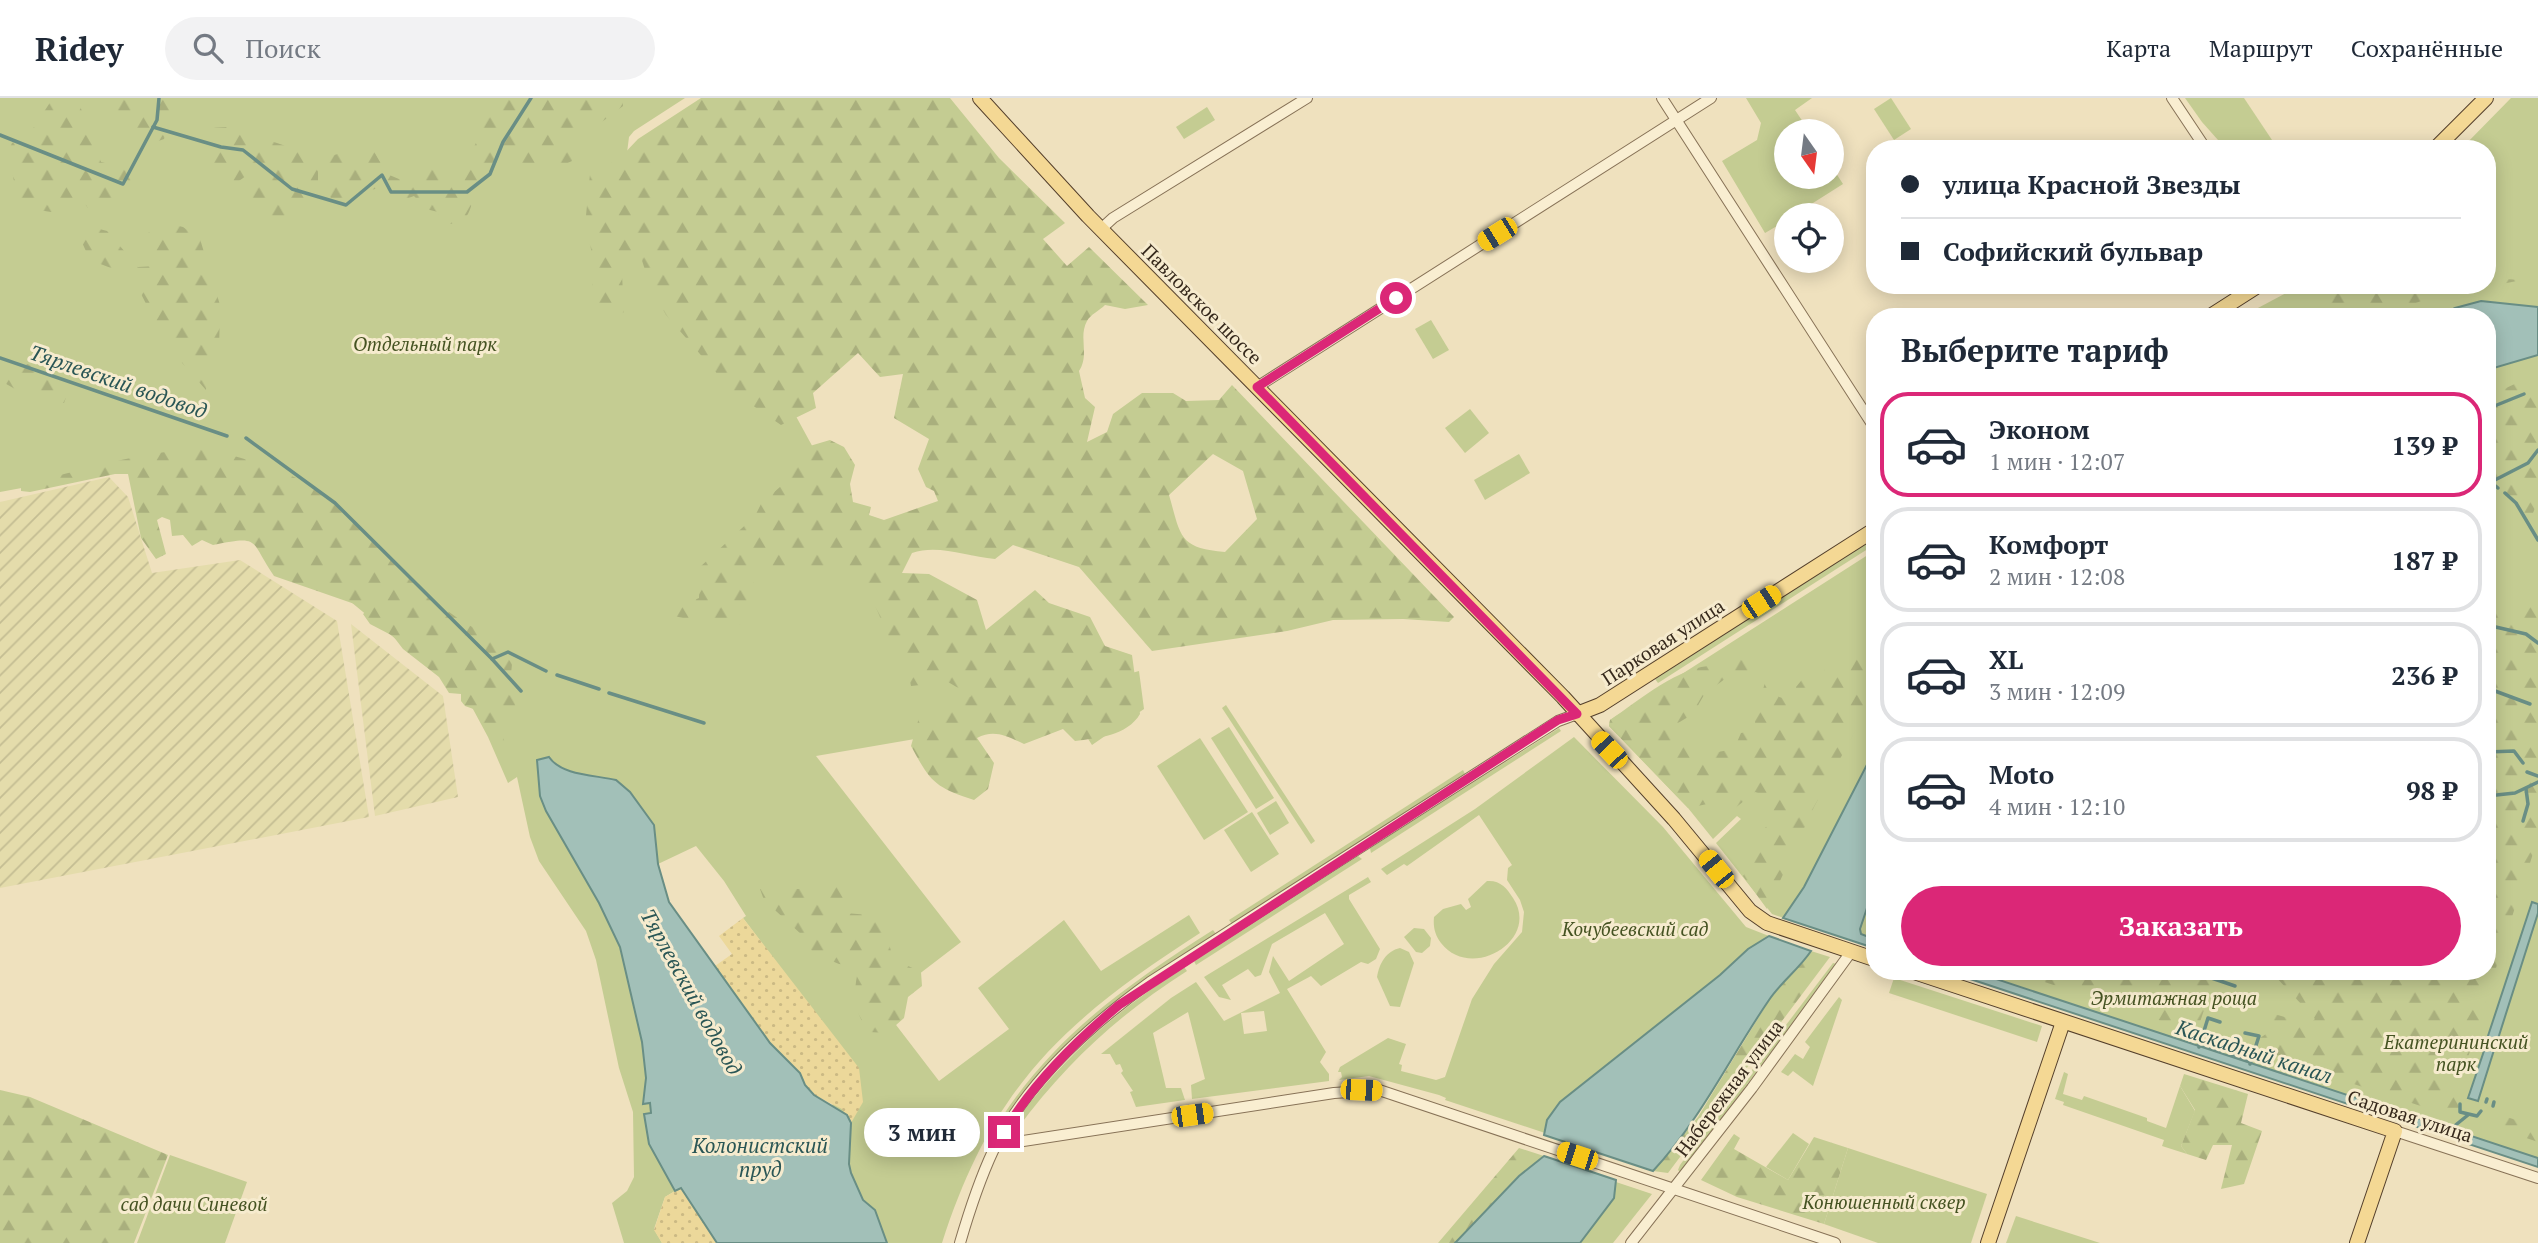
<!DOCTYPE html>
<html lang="ru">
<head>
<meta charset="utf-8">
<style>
	:root { --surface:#fff; --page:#f2f2f3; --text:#1f2937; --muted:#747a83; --line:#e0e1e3; --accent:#db2777 }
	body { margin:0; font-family:"PT Serif",serif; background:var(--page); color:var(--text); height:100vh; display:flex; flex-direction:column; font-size:26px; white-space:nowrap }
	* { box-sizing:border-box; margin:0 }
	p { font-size:23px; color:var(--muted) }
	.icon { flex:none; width:38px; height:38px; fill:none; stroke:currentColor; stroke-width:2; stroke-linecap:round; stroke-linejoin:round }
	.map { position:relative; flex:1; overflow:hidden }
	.panel { position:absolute; left:1866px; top:210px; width:630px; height:672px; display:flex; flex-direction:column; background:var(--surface); border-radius:28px; box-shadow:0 4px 18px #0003 }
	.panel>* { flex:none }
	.hud { position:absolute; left:1866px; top:42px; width:630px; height:154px; border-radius:28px; box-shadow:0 4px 18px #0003; display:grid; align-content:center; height:154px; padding:0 35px; background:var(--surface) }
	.needle { width:46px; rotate:166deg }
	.buttons { position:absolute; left:1774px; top:21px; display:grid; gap:14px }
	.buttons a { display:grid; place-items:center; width:70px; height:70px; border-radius:50%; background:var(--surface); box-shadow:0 4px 18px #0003; font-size:35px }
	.end { position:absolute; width:32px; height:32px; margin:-16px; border:9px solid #db2777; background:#fff; box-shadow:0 0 0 4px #fff }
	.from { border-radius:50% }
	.bubble { position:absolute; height:49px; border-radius:24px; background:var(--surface); box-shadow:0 4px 18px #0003; font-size:23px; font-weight:600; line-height:49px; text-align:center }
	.car { position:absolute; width:21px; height:42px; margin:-21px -10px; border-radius:9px; box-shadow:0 0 5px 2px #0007; background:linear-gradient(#f5c518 24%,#345 0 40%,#f5c518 0 76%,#345 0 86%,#f5c518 0) }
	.hud b { display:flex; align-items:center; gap:24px; height:66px; font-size:26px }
	.hud b+b { border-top:2px solid var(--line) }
	.hud i { width:18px; height:18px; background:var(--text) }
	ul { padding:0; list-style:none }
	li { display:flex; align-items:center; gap:21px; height:105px; margin:0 14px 10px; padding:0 21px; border:4px solid var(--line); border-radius:28px }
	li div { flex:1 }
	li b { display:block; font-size:26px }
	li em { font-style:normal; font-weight:600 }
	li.on { border-color:var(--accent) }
	li>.icon { width:63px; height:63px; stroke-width:1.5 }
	h2 { padding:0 35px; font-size:32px; line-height:84px }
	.primary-button { display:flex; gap:14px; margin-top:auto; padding:14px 35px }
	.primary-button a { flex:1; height:80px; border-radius:42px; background:var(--accent); color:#fff; font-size:28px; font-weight:600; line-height:80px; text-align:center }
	header { display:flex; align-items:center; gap:42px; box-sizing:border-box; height:98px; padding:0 35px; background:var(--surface); border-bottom:2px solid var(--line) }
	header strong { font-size:33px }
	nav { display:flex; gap:38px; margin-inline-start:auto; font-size:24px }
	.search { width:490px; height:63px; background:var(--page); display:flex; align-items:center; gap:18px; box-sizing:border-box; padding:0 24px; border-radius:38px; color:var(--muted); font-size:26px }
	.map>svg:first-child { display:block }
	.farmland { fill:url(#farmland-furrows) }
	.green { fill:#c4cc92; fill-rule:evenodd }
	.forest { fill:url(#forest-firs); fill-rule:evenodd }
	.sand { fill:url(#sand-dots) }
	.water { fill:#a2c0b8; stroke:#698e85; stroke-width:2 }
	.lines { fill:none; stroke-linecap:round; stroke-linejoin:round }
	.stream { stroke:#698e85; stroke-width:3.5 }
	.minor-casing { stroke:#877257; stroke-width:12 }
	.major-casing { stroke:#543f2b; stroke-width:16 }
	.minor { stroke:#f9eed1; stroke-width:10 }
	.major { stroke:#f4d894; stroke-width:14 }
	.route { stroke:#db2777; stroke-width:9 }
	.labels { text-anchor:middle; stroke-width:6; stroke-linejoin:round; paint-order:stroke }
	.street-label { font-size:19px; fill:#36291c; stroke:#f6ebce }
	.park-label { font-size:19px; font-style:italic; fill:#455322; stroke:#f6ebce }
	.water-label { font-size:21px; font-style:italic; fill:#2a5655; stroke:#f6ebce }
</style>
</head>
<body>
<header>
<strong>Ridey</strong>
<div class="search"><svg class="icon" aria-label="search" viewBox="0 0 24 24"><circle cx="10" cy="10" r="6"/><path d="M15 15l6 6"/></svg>Поиск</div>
<nav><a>Карта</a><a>Маршрут</a><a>Сохранённые</a></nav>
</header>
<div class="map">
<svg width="2538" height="1145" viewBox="0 0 2538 1145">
	<defs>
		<pattern id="farmland-furrows" width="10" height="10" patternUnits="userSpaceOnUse" patternTransform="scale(1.75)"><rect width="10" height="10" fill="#e4dcab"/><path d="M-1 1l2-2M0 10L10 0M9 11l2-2" fill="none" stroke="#c4bd93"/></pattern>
		<pattern id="forest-firs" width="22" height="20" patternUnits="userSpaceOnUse" patternTransform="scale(1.75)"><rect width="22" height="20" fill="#c4cc92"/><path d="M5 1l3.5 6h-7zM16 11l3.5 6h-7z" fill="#a9af7d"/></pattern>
		<pattern id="sand-dots" width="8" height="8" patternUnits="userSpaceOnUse" patternTransform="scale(1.75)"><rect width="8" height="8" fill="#ecd89a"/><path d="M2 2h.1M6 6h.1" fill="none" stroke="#cbb984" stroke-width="1.8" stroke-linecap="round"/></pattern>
	</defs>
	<rect width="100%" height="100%" fill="#efe1be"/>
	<g class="farmland">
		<path d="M109,379L128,399L152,475L240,462L337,523L369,719L0,790V404Z"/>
		<path d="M351,526L443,598L458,699L375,718Z"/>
	</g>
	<g class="green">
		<path d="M0,0H685L634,33L629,39L627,55L859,249L792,311L857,430L903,502L1068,593L1139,573L1144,611L1092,647L1071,614L816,658L961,844L880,906L939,983L1009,931L978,890L1064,822L1101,873L1189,817L1200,835C1064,923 993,987 942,1145H717L680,1090L665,1099L654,1131L662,1145H624L612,1105L627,1093L634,1079L633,1014L619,970L596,862L586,833L539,763L530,739L517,679L508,685L488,639L467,600L178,361L0,394ZM696,748L724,783L746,818L743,820L795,889L833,1008L814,997L805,987L800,975L770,945L743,908L669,804L658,766Z"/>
		<path d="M1746,0H1812L1795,12L1809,33H1787V79H1832V69L1843,86L1794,117H1787V122L1765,135L1722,63L1757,42L1761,25Z"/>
		<path d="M1891,0L1911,31L1894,42L1874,11Z"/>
		<path d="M2185,0H2244L2278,51H2226L2202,24Z"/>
		<path d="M2511,0H2538V1069L1946,873H2487V219H2241L2301,187H2487V51H2461Z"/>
		<path d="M1207,9L1215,22L1184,41L1176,29Z"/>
		<path d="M1431,222L1449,252L1433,261L1415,231Z"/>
		<path d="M1470,311L1489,335L1465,355L1445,330Z"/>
		<path d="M1519,356L1530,375L1485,402L1474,382Z"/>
		<path d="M1874,441V447L1658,585L1655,581Z"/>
		<path d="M1874,453V850L1772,816L1716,745L1741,721L1737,718L1713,741L1688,710L1609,628L1610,622Z"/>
		<path d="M1226,607L1315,743L1311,746L1222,610Z"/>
		<path d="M1229,629L1274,700L1256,711L1211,640Z"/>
		<path d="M1559,630L1561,633L1371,755L1370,750Z"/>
		<path d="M1574,639L1663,729L1746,829L1769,838L1748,851L1720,877L1560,1004L1545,1035L1445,1002L1446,1000L1439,997L1369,978L1339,982L1342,979L1341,974H1338L1340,969L1388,940L1406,946L1399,966L1402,967L1401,973L1436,982L1445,979L1472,901L1494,866L1522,834L1524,814L1520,802L1507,782L1508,770L1512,767L1479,717L1407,768L1404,766L1387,777L1381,771L1475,711Z"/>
		<path d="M1200,640L1248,714L1204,742L1157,668Z"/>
		<path d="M1463,672L1465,676L1232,826L1229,822Z"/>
		<path d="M1276,703L1289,725L1270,737L1257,715Z"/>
		<path d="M1252,714L1279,756L1251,774L1224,732Z"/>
		<path d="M1358,758L1362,761L1196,867L1194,863Z"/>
		<path d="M1368,779L1371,784L1349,797V801L1380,851L1376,861L1368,866L1361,864L1321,888L1311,878L1287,891L1326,954L1320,964L1329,976V983L1192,1001L1191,987L1205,981L1188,914L1153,935L1166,990H1181L1185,1002L1136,1009L1130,994L1133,993L1121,975L1123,973L1120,966L1116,967L1110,956H1101L1171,900L1196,884L1224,923L1280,895L1269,874L1273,858L1289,883L1344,846L1325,815L1272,846L1261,877L1255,879L1248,871L1222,887L1231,902L1219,899L1204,879ZM1264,913L1267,933L1244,936L1241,915Z"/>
		<path d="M1487,783C1500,782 1507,790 1513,800C1541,842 1471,884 1441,845C1435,837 1433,829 1434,819L1443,811L1461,806L1466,812L1471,809L1468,801Z"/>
		<path d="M1414,830L1424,831L1431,840L1430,848L1422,855L1416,854L1404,839Z"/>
		<path d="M1213,832L1216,836C1123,896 1050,946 992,1043H987C1045,944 1119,892 1213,832Z"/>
		<path d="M1400,850L1409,854L1414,865L1400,909L1390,908L1377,879C1379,866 1386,853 1400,850Z"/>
		<path d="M1833,865L1837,866L1681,1075L1678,1072L1680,1067Z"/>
		<path d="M1184,869L1187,873C1117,918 1067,964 1017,1031C1016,1018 1031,1004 1038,995C1081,944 1128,905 1184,869Z"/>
		<path d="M1894,880L2042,928L2037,944L1889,895Z"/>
		<path d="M1839,899L1842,902L1813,988L1793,973L1788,978L1781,974L1795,956L1803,961L1810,949L1805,944Z"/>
		<path d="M2064,974L2068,976L2063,996L2082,1002L2084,998L2147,1020V1023L2166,1030L2180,988L2195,1013L2181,1048L2187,1056L2162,1048L2164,1042L2063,1007L2064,1004L2055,1001Z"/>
		<path d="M1793,1035L1809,1046L1788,1082L1766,1069Z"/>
		<path d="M1848,1050L1987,1096L1971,1145H1878L1824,1126Z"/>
		<path d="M170,1057L247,1084L225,1145H137Z"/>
		<path d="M1616,1084L1652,1096L1613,1145H1580L1614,1100Z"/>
		<path d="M2016,1118L2100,1145H2006Z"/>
	</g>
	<g class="forest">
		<path d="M53,0H77L101,64L125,70L135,91L114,111L88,110L79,98L51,114L26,110L16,93L8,54L12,45L30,35Z"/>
		<path d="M167,0L171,4L172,20L164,41L150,46L133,33L121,30L98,1Z"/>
		<path d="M474,0H622L623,8L586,36L578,22C570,37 577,49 572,63L561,68L553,63L540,70L498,68L489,85L476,91C468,117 471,124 442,127L438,114L426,111L414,98L406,101L382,89L361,95L348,110L335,107L325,90L322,75L334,57L365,49L374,53L387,76L406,84L424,72L462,67L475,47L487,19Z"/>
		<path d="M701,0H950L999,60L1065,125L1043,141L1067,168L1089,149L1148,207L1125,211L1105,207C1100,212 1090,217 1087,223C1078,240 1090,256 1079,273L1085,300L1095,309L1087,344L1107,334L1113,316L1142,295H1173L1186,303L1219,302L1232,287L1454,519L1449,524L1403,521L1333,522L1287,533L1152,553L1079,469L1013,447L995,461C967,459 939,446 912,455L902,475L929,476L977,502L986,532L1035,492L1049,505L1090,519L1105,548L1132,557L1140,616C1127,638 1097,640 1075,643L1063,631L1024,646C1007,638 994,631 977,640L994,665L988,691L974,702C935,689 931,685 911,648L920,616L972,598L948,584L911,588L905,561L890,542L863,480L848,471L803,470L789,475L772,468L751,466L756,508L741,527L709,526L670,517L679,509L699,500L700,469L755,418L761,406L790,380L787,365L803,350L830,342L844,349L855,367L850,386L853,404L871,409L869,417L884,422L938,403L934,393L926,389L918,371L929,341L894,320L903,276L880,279L858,255L813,295L816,310L781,327L733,294L666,217L650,188L640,156L621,158L624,214L608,224L593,216L591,151L585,128L590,76L619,61L638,41ZM1213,356L1243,373L1257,421L1225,454C1178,450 1181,438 1169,397Z"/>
		<path d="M243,28L251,39C275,43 303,51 318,70V88L305,92L311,108C301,123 286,130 268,127L257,115L246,78L233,87L214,85C207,65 204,51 210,30Z"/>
		<path d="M170,126L183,129L200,141L220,207L219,254L208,257L206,292L168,249L137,188L124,175L90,162L80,140L92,129L107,133L138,169L157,168L148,135Z"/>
		<path d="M2487,180L2522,182L2430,200L2407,208L2391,219H2295L2343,187H2487Z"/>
		<path d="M0,257L66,279L70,288L64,305C42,303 17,294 0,282Z"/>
		<path d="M2538,275L2537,405L2533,415L2519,418L2512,414L2507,401L2487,398V299Z"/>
		<path d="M205,351C231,355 298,377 320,393C378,434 415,501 480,533L483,542L490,541L494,536L513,548L514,554L509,561L512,566L510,586L519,622L500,627L509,661L506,665L496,643L484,628L479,613L465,608L461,603V596L449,595L439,579L403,551L393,538L370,526L363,516L369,511L274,478C249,442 262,437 213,447L202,442L192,448L183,437L172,438L170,422L162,419L157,422L166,456L156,461L141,440L128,376H115L30,394L21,393V387C81,373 142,352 205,351Z"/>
		<path d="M2538,483V740L2522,790L2487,778V509L2510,507L2529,500Z"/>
		<path d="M1874,553V598L1814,709L1767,811L1743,778L1754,764L1757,747L1766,744L1764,732C1770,723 1778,710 1770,699L1755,694L1734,711L1712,705L1688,710L1609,628L1610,622C1642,601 1684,563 1722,568L1734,561L1749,562L1754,567L1751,578L1744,581L1726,580L1704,597L1693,616L1678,625L1688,652L1707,663L1718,654L1734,651L1741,635L1755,632V616L1765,585L1772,584L1779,599L1792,602L1797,600L1796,589L1805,578L1821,577L1828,567L1842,564L1845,554Z"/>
		<path d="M846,787L845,815L882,818L893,861L921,874L922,888L908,899L904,920L887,935L869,934C852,911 853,895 859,868L839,866L813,855L802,837L764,802L760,791H825Z"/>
		<path d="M2487,793L2517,803L2455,1001L2462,1007L2460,1013L2439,1014L2253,953L2257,942L2266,936L2264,913L2309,926L2315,921L2275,878L2265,873H2487Z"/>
		<path d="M1811,853L1830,859L1668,1075L1653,1073L1698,1019L1771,899Z"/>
		<path d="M2012,873H2241V875L2228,887L2224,901L2205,909L2200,924L2195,928L2173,927Z"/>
		<path d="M2184,976L2248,996L2241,1025L2262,1033L2244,1086L2221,1091L2232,1047H2213L2206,1062L2187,1056L2181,1048L2195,1012L2180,988Z"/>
		<path d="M0,992L30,999L168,1057L134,1145H0Z"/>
		<path d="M2491,1014L2538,1029V1044L2491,1028L2487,1023Z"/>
		<path d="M1734,1036L1740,1040L1734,1051L1788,1082L1814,1039L1848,1050L1824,1126L1737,1099L1701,1082Z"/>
		<path d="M1519,1050L1544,1058L1518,1078L1455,1145H1438Z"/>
	</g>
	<g class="sand">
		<path d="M743,820L859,970L863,1004L851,1025L842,1011L814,997L805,987L800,975L770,945L715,868L732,856L719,838Z"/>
		<path d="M680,1090L717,1145H662L654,1132L665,1099Z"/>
	</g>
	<g class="water">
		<path d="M2481,203L2538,209V257L2487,272V219H2437L2455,210Z"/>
		<path d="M1874,653V789L1860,831L1861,836L1874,841V850L1783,820L1804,789Z"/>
		<path d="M549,659C562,678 596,677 616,682L630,694L654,727L658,766L669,804L770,945L800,975L805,987L814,997L847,1017L851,1025L849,1066L851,1075L863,1102L875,1112L887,1145H717L681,1090L675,1093L649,1046L644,1016L651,1015L650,1005L643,1006L646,980L642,944L620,849L599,805L546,713L540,698L537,662Z"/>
		<path d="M2532,804L2538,806V815L2496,947L2486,944Z"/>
		<path d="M1769,838L1811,853C1799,871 1781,884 1769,902C1730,959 1701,1021 1653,1073L1544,1037L1547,1022L1560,1004L1720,877L1748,851Z"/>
		<path d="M1946,873H1972L2538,1060V1069Z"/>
		<path d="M2485,950L2494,952L2478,1003L2468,1000Z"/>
		<path d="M1544,1058L1616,1082L1614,1100L1580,1145H1455L1519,1078Z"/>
	</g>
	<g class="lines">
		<g class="stream">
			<path d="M153,29L221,49L243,52L292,91L346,107L382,77L391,94H467L490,76L503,44L531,0"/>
			<path d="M0,37L123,86L157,22L159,0"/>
			<path d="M0,260L227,338"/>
			<path d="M2487,311L2524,296"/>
			<path d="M246,340L335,405L492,561L521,593"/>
			<path d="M2487,381L2498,390"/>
			<path d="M2491,384L2528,365L2538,352"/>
			<path d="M2505,395L2516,405L2538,442"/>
			<path d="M2487,527L2526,536L2538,545"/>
			<path d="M492,561L508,554L546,573"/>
			<path d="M557,577L599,591"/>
			<path d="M2487,590L2530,606"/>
			<path d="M609,595L704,625"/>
			<path d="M2487,654L2514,653L2523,665"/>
			<path d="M2527,674L2538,678"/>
			<path d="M2487,698L2515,695L2538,684"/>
			<path d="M2523,723L2528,706L2526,691"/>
			<path d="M2191,873L2235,888"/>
			<path d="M2245,935L2259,938L2250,966"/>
			<path d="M2199,946L2219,953"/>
			<path d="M2199,949L2208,920L2220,924"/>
			<path d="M2231,956L2251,963"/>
			<path d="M2486,1004L2487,1001"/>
			<path d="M2460,1006V1014L2477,1018L2481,1013"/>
			<path d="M2493,1008L2494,1004"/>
			<path d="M2447,1034L2468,1017"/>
		</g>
		<g class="minor-casing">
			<g id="minor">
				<path d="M1662,0L1874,329"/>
				<path d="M2172,0L2206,51"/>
				<path d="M1101,131L1113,120L1307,0"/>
				<path d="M1257,289L1711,0"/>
				<path d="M2395,1033L2538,1080"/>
				<path d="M997,1047L1334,995L1379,992L1835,1145"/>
				<path d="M960,1145C969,1114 979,1083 993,1053C1026,984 1089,928 1150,884L1558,623L1577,616"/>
				<path d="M1631,1145L1752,990L1851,854"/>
			</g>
		</g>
		<g class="major-casing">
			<g id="major">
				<path d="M980,0L1088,118L1563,599L1674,721L1750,813L1767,825L1874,861"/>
				<path d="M2435,51L2486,0"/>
				<path d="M2209,219L2259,187"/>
				<path d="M1577,616L1600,607L1874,432"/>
				<path d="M1911,873L2395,1033L2357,1145"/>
				<path d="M1988,1145L2063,924"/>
			</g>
		</g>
		<use href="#minor" class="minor"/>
		<use href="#major" class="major"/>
	</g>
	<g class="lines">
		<path class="route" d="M1004,1034C1033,985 1076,943 1119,907L1558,622L1577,616L1257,289L1396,200"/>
	</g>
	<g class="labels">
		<g class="street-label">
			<text transform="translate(1202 206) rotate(45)" y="7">Павловское шоссе</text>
			<text transform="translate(1663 544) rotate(-33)" y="7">Парковая улица</text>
			<text transform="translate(1729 990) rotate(-53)" y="7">Набережная улица</text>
			<text transform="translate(2410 1018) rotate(18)" y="7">Садовая улица</text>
		</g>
		<g class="park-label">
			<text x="425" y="253">Отдельный парк</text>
			<text x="1635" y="838">Кочубеевский сад</text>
			<text x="2174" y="907">Эрмитажная роща</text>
			<text x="2456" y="951">Екатерининский<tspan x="2456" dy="22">парк</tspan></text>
			<text x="1884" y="1111">Конюшенный сквер</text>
			<text x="194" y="1113">сад дачи Синевой</text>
		</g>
		<g class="water-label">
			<text transform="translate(118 284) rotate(19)" y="7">Тярлевский водовод</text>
			<text transform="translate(691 894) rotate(61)" y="7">Тярлевский водовод</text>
			<text transform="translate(2254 954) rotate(18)" y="7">Каскадный канал</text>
			<text x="760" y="1055">Колонистский<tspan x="760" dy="24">пруд</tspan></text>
		</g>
	</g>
</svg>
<div class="buttons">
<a><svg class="needle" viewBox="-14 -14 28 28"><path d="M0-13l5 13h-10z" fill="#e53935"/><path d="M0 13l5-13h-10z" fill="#747a83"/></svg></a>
<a><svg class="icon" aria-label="locate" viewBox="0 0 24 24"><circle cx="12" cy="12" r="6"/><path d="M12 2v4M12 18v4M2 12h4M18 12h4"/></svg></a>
</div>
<i class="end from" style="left:1396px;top:200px"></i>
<i class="end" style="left:1004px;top:1034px"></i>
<div class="bubble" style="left:864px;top:1010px;width:116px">3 мин</div>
<i class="car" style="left:1497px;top:136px;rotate:238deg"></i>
<i class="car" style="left:1761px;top:504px;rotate:57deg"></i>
<i class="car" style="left:1609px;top:652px;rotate:317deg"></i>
<i class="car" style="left:1716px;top:771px;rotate:321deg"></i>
<i class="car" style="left:1361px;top:992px;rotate:92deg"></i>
<i class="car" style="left:1192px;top:1017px;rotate:82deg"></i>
<i class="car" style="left:1577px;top:1058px;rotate:288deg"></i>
<div class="hud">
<b><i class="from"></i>улица Красной Звезды</b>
<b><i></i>Софийский бульвар</b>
</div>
<section class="panel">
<h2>Выберите тариф</h2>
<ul>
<li class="on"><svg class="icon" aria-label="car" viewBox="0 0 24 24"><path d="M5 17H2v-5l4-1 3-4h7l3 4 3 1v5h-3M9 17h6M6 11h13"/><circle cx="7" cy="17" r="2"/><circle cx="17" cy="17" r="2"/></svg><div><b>Эконом</b><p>1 мин · 12:07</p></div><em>139 ₽</em></li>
<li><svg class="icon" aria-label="car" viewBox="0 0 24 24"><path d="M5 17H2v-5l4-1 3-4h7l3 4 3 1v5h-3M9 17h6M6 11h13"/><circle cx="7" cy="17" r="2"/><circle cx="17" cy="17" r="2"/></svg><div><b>Комфорт</b><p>2 мин · 12:08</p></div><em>187 ₽</em></li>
<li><svg class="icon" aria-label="car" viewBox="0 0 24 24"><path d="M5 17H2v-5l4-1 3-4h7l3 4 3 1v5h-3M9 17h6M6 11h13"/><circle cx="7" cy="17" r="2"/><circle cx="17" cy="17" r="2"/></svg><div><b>XL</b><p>3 мин · 12:09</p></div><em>236 ₽</em></li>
<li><svg class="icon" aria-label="car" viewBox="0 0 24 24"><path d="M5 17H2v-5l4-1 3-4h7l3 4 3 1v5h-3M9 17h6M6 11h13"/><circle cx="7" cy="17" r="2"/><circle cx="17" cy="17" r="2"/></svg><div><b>Moto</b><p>4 мин · 12:10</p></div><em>98 ₽</em></li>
</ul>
<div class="primary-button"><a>Заказать</a></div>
</section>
</div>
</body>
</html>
